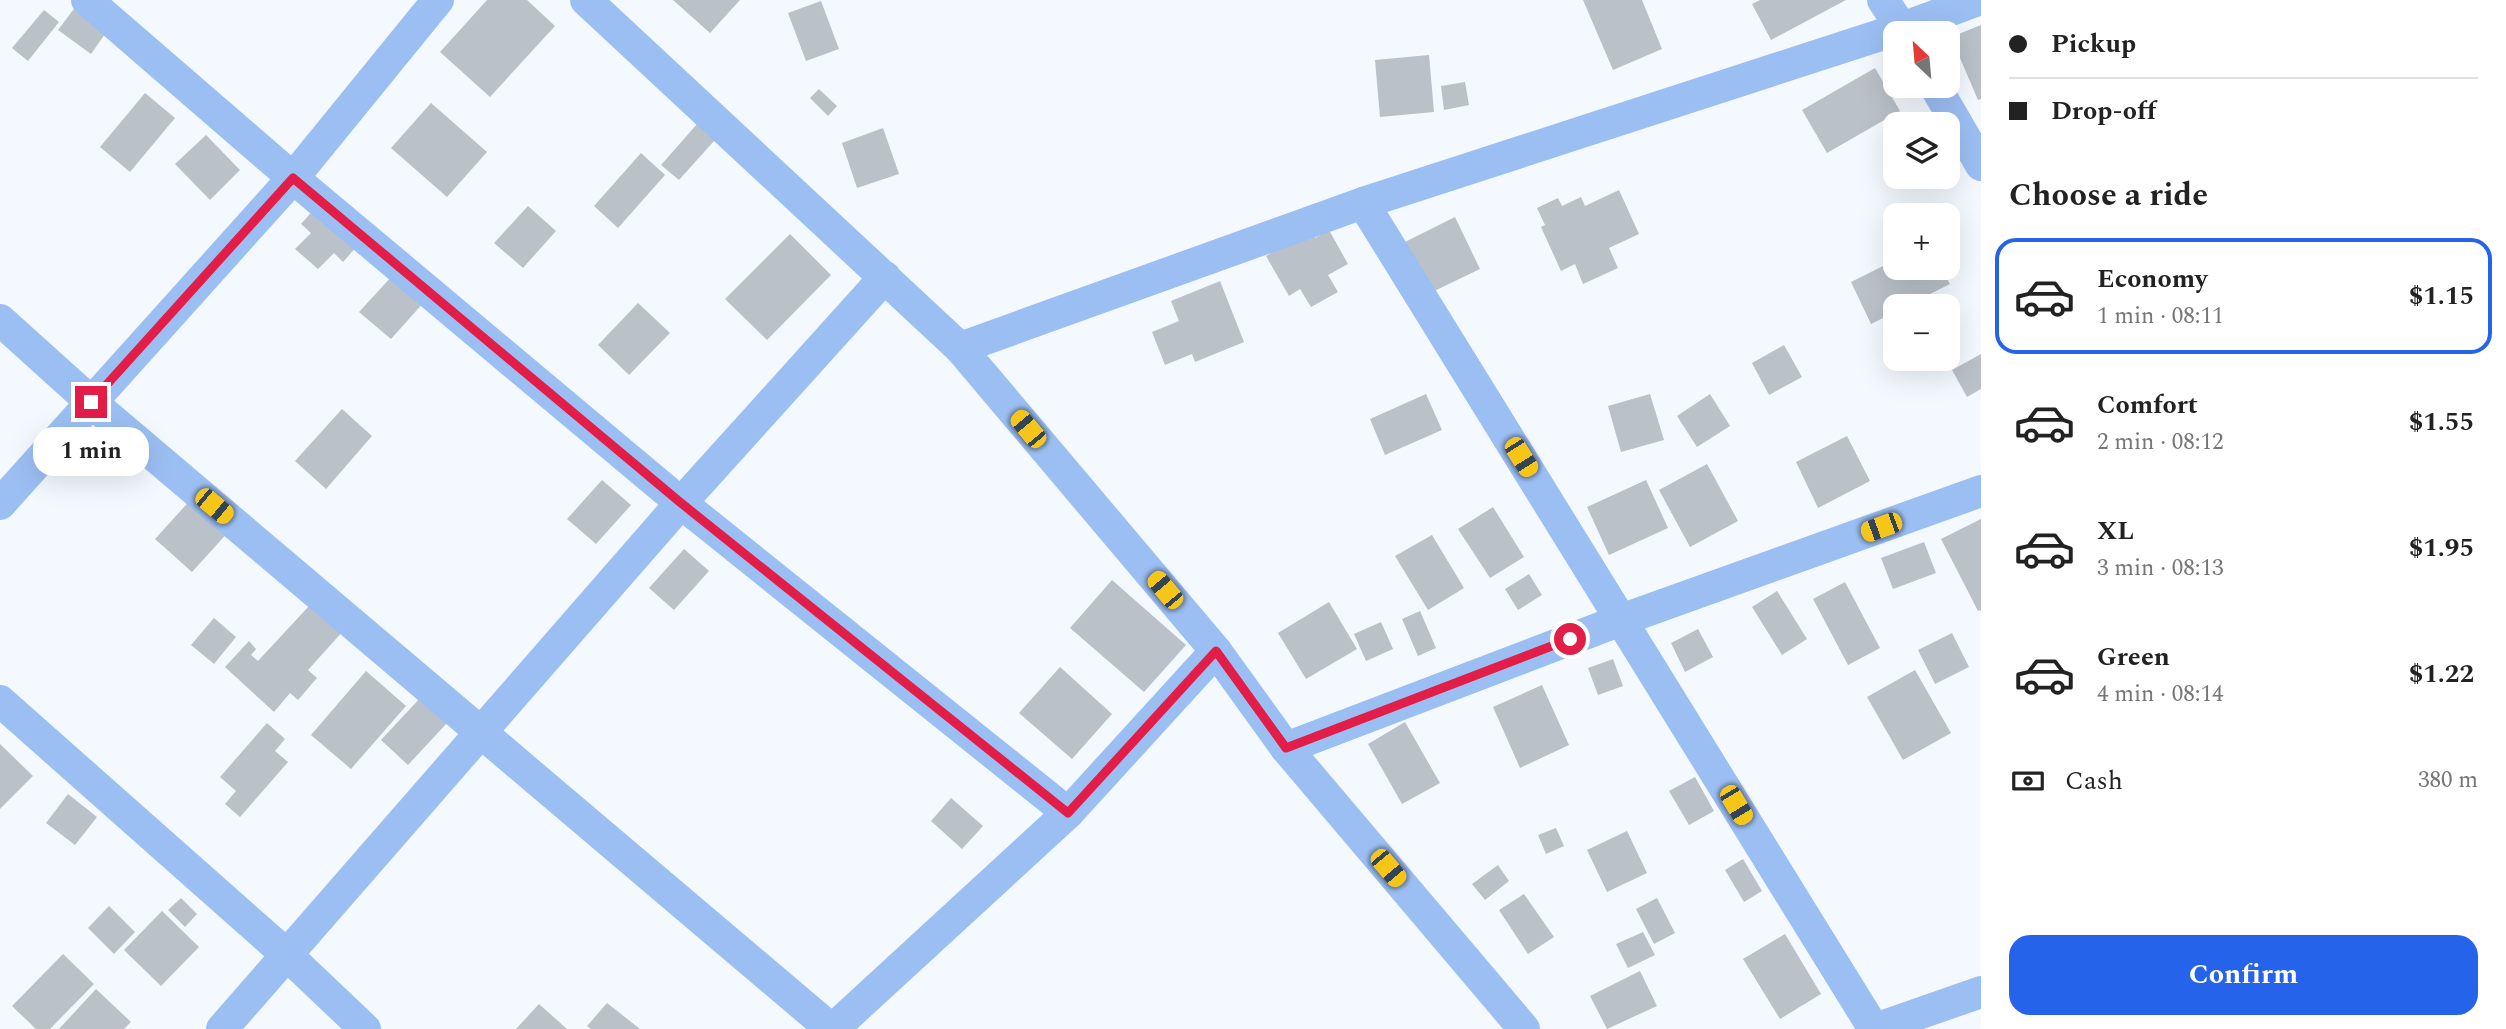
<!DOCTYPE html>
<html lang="en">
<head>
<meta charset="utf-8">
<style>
	:root { --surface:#fff; --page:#f2f2f2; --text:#222; --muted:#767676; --line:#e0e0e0; --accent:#2563eb }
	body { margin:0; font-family:Spectral,serif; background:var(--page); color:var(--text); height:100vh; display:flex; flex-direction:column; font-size:26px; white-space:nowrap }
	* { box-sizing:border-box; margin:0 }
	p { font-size:23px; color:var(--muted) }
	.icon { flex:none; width:38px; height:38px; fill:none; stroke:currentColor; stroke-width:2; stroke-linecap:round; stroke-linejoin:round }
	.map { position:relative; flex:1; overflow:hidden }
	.drawer { display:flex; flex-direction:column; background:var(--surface); width:525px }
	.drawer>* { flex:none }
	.top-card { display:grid; align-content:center; height:154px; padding:0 28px; background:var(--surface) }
	.needle { width:46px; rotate:334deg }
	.tools { position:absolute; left:1883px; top:21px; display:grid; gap:14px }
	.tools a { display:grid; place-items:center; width:77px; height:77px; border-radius:14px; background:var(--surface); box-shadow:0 7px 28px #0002; font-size:35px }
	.end { position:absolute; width:32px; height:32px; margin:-16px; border:9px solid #e11d48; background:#fff; box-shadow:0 0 0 4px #fff }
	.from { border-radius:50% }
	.bubble { position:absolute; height:49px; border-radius:21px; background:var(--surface); box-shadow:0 7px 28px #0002; font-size:23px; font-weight:700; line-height:49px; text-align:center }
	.car { position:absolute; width:21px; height:42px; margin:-21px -10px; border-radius:9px; box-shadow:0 0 5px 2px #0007; background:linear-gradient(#f5c518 24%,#345 0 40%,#f5c518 0 76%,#345 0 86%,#f5c518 0) }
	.top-card b { display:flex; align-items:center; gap:24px; height:66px; font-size:26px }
	.top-card b+b { border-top:2px solid var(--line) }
	.top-card i { width:18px; height:18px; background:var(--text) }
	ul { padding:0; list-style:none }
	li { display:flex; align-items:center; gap:21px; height:116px; margin:0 14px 10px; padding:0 14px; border:4px solid transparent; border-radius:21px }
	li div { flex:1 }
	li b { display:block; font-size:26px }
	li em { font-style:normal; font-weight:700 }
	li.active { border-color:var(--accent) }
	li>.icon { width:63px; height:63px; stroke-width:1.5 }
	h2 { padding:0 28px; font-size:32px; line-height:84px }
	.pay { display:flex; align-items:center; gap:18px; height:77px; padding:0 28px; font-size:26px }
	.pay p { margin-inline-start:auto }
	.primary-button { display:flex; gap:14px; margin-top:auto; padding:14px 28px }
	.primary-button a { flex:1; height:80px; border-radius:21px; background:var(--accent); color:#fff; font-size:28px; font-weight:700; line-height:80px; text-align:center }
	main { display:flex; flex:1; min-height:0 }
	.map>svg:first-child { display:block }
	.building { fill:#bac1c8 }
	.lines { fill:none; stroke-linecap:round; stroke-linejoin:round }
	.street { stroke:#9cbff3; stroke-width:32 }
	.route { stroke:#e11d48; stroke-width:9 }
</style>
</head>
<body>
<main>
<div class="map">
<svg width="1981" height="1029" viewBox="0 0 1981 1029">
	<rect width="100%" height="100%" fill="#f3f9ff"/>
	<g class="building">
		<path d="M487,0H527L555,26L490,97L440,52Z"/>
		<path d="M673,0H740L710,33Z"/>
		<path d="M1583,0H1642L1662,49L1613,70Z"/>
		<path d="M1760,0H1846L1771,40L1752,4Z"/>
		<path d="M80,1L112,24L91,54L58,30Z"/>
		<path d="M821,1L839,49L806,61L788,13Z"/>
		<path d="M44,10L59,22L28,61L12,48Z"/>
		<path d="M1981,25V99L1978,100L1951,37Z"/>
		<path d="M1429,55L1434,112L1380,117L1375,60Z"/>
		<path d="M1875,68L1900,111L1827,153L1802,110Z"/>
		<path d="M1465,82L1469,105L1444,110L1441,86Z"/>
		<path d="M819,89L837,106L828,116L810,98Z"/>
		<path d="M145,93L175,118L130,172L100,147Z"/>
		<path d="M431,103L487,152L447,197L391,148Z"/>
		<path d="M705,115L723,131L679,180L661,165Z"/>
		<path d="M883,128L899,174L857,188L842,143Z"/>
		<path d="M206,135L240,170L210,200L175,164Z"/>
		<path d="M641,153L665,175L618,228L594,206Z"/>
		<path d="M1619,190L1639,234L1609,248L1618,268L1583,284L1575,264L1561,271L1541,227L1545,225L1537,208L1558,198L1562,206L1581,197L1585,206Z"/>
		<path d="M528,206L556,231L523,268L494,243Z"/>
		<path d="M316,207L359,244L343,262L334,253L318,269L295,249L311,233L301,224Z"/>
		<path d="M1455,217L1480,269L1428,294L1403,243Z"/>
		<path d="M1311,230L1315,238L1329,230L1348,264L1328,275L1338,292L1311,307L1300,289L1289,296L1266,256Z"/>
		<path d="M790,234L831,275L767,340L725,299Z"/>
		<path d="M1895,260V268H1941L1950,284L1906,306H1895V312L1871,324L1851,282Z"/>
		<path d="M394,274L425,301L391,339L359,312Z"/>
		<path d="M1220,281L1244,342L1195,362L1192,354L1165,365L1152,332L1179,321L1171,301Z"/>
		<path d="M638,303L670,333L629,375L598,345Z"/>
		<path d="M1784,345L1802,377L1769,395L1752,363Z"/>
		<path d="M1981,354V389L1967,397L1952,370Z"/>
		<path d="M1426,394L1442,430L1385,455L1370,419Z"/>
		<path d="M1650,394L1664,440L1621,452L1608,406Z"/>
		<path d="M1710,394L1730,426L1697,447L1677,416Z"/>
		<path d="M342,409L372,436L326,489L295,461Z"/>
		<path d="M1847,436L1870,481L1818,508L1796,462Z"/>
		<path d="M1707,464L1738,521L1690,547L1659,490Z"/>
		<path d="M602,480L631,505L596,544L567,519Z"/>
		<path d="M1646,480L1668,528L1609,555L1587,507Z"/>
		<path d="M195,495L232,528L192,572L155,539Z"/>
		<path d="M1493,507L1524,557L1490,578L1458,529Z"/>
		<path d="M1981,519V610L1978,611L1941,539Z"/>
		<path d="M1432,535L1464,588L1428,610L1395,556Z"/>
		<path d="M1924,542L1936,573L1893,589L1881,558Z"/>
		<path d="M684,549L709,571L674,610L649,588Z"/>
		<path d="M1529,574L1542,595L1518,610L1505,589Z"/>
		<path d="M1112,580L1186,645L1144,692L1070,628Z"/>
		<path d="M1845,582L1880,648L1848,665L1813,599Z"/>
		<path d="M1777,591L1807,639L1782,655L1752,607Z"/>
		<path d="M322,592L353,620L308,670L317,678L298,700L290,693L274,712L225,667L249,641L256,649L251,655L258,661Z"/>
		<path d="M1329,602L1357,649L1306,679L1278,633Z"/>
		<path d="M1420,611L1436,648L1418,656L1402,619Z"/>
		<path d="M214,618L236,637L214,664L191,645Z"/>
		<path d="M1381,622L1393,649L1366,661L1354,634Z"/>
		<path d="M1698,629L1713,657L1685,672L1671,643Z"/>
		<path d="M1952,633L1969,667L1935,684L1918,650Z"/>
		<path d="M1613,659L1623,686L1598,695L1588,668Z"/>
		<path d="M1060,667L1112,714L1072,759L1019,713Z"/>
		<path d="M1915,670L1951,733L1903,760L1867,697Z"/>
		<path d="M366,671L406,706L351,769L311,735Z"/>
		<path d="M1542,685L1569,745L1520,768L1493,707Z"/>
		<path d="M421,697L448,722L408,765L381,740Z"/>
		<path d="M1405,722L1440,783L1402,804L1368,744Z"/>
		<path d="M267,723L285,739L275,751L288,762L240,817L225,804L236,791L220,777Z"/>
		<path d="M0,744L33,776L0,809Z"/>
		<path d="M1695,777L1714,811L1689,825L1669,791Z"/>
		<path d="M68,794L97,817L75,845L46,823Z"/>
		<path d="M951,798L983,826L962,849L931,821Z"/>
		<path d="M1556,828L1564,846L1546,854L1538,835Z"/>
		<path d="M1627,831L1647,873L1607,892L1587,850Z"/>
		<path d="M1743,859L1762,891L1744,902L1725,870Z"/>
		<path d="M1498,865L1509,881L1485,900L1472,884Z"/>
		<path d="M1524,894L1554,937L1528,954L1499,910Z"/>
		<path d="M181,898L197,914L185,927L168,910Z"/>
		<path d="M1657,898L1675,933L1654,944L1636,909Z"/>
		<path d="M109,906L135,932L114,954L88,928Z"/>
		<path d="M162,911L199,947L161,986L124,950Z"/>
		<path d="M1643,932L1655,955L1628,968L1616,944Z"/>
		<path d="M1785,934L1821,994L1780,1019L1743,959Z"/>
		<path d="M63,954L94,984L50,1029H36L12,1006Z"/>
		<path d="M1640,971L1657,1006L1607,1029L1590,996Z"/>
		<path d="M96,989L131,1022L124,1029H59Z"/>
		<path d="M607,1003L640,1029H591L587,1026Z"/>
		<path d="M539,1004L567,1029H516Z"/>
	</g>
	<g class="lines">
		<g class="street">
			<path d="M87,0L293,178L681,503L1068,813"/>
			<path d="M586,0L960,348L1216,651L1286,748L1524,1029"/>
			<path d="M1883,0L1905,33"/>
			<path d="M1935,86L1981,165"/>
			<path d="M1363,203L1874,1029"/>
			<path d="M0,320L91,402L831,1029"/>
			<path d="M960,348L1363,203L1902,28L1978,0"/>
			<path d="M0,504L293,178L438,0"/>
			<path d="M0,701L287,955L365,1029"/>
			<path d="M1286,748L1621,620L1981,491"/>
			<path d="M222,1029L681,503L885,277"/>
			<path d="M833,1029L1068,813L1216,651"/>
			<path d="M1875,1029L1981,992"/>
		</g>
	</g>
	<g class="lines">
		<path class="route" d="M91,402L293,178L681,503L1068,813L1216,651L1286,748L1570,639"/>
	</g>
</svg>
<div class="tools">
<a><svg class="needle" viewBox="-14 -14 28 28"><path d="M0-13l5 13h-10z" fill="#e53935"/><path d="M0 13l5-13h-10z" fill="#767676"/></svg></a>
<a><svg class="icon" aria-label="layers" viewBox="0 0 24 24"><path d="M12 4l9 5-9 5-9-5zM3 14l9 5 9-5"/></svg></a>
<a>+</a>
<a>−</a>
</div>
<i class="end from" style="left:1570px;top:639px"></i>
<i class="end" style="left:91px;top:402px"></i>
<div class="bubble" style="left:33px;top:427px;width:116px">1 min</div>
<i class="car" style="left:1028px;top:429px;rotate:320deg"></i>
<i class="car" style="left:1521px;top:457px;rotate:148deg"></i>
<i class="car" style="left:214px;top:506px;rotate:130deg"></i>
<i class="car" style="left:1881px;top:527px;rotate:250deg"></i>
<i class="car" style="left:1165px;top:590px;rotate:320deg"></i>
<i class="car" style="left:1736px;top:805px;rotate:149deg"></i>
<i class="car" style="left:1388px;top:868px;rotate:140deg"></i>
</div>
<section class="drawer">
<div class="top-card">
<b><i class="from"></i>Pickup</b>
<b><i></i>Drop-off</b>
</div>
<h2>Choose a ride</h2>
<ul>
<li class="active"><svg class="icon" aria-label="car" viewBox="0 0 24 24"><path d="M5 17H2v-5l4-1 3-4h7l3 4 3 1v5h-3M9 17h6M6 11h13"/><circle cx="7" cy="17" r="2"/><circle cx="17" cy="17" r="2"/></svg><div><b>Economy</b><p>1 min · 08:11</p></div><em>$1.15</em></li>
<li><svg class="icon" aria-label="car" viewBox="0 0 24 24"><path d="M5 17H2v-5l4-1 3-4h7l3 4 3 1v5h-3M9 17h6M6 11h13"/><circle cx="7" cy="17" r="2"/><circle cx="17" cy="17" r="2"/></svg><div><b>Comfort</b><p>2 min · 08:12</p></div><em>$1.55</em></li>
<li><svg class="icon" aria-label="car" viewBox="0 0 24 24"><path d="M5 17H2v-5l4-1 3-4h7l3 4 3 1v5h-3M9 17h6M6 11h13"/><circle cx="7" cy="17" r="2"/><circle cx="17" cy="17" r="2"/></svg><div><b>XL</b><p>3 min · 08:13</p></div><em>$1.95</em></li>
<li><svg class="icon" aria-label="car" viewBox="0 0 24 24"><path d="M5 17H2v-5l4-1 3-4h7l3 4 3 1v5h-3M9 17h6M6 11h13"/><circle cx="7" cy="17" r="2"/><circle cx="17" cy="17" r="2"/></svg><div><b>Green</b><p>4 min · 08:14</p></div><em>$1.22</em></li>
</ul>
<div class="pay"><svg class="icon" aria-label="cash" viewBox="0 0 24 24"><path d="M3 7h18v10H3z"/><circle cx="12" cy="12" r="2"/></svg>Cash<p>380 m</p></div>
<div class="primary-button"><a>Confirm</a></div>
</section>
</main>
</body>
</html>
